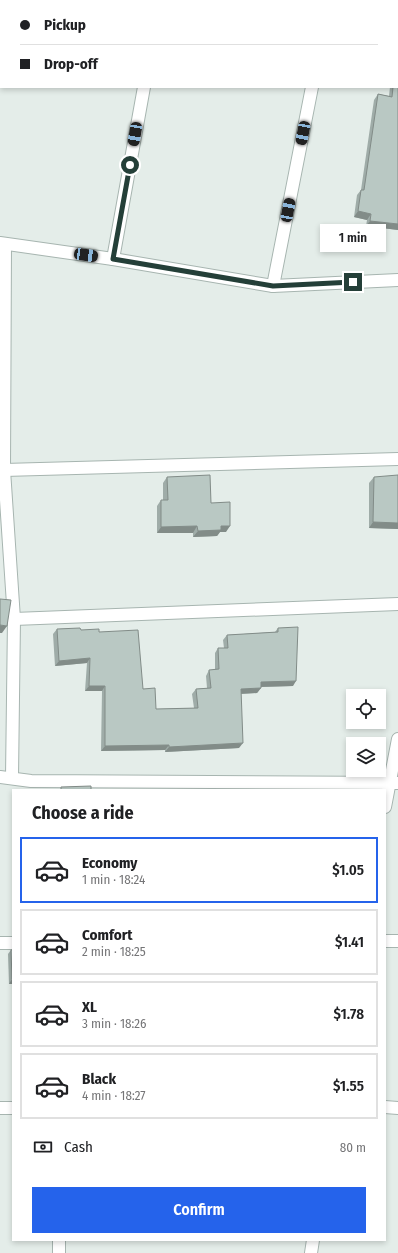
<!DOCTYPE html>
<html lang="en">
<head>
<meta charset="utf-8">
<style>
	:root { --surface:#fff; --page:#f6f6f6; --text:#202124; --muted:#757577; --line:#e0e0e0; --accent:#2563eb }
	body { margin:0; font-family:"Fira Sans Condensed",sans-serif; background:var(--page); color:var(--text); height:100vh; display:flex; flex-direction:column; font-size:15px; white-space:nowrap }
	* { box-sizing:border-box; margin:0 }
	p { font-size:13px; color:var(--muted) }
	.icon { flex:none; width:22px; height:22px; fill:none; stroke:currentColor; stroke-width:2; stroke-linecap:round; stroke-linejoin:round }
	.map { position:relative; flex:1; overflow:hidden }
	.panel { position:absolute; left:12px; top:789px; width:374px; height:452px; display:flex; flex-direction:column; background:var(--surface); border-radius:0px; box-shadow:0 2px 6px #0003 }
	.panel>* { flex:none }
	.banner { position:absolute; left:0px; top:0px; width:398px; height:88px; box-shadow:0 2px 6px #0003; display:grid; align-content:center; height:88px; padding:0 20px; background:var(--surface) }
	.controls { position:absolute; left:346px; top:689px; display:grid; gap:8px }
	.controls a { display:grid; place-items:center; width:40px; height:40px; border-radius:0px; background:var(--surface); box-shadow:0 2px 6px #0003; font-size:20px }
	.end { position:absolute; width:18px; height:18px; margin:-9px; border:5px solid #243f38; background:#fff; box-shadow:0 0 0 2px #fff }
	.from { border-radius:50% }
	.bubble { position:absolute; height:28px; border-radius:0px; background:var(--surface); box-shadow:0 2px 6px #0003; font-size:13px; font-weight:600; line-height:28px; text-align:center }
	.car { position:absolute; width:12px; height:24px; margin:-12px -6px; border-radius:5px; box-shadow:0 0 3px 1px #0007; background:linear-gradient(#222 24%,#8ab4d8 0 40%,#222 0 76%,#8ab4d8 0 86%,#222 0) }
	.banner b { display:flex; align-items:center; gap:14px; height:38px; font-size:15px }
	.banner b+b { border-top:1px solid var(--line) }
	.banner i { width:10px; height:10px; background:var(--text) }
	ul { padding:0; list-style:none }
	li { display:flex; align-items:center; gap:12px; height:66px; margin:0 8px 6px; padding:0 12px; border:2px solid var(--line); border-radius:0px }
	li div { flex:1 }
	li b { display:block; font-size:15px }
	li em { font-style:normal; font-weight:600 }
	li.selected { border-color:var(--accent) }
	li>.icon { width:36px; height:36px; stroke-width:1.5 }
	h2 { padding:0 20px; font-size:18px; line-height:48px }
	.pay { display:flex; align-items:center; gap:10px; height:44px; padding:0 20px; font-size:15px }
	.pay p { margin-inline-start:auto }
	.primary-button { display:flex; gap:8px; margin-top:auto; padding:8px 20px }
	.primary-button a { flex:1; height:46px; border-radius:0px; background:var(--accent); color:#fff; font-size:16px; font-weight:600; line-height:46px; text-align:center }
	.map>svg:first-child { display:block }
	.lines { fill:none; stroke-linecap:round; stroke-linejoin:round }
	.minor-casing { stroke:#a7b5b0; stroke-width:14 }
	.minor { stroke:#fff; stroke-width:12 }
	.wall { fill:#9faca8 }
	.shaded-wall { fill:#828c88 }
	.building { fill:#b9c8c3; stroke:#828c88 }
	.route { stroke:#243f38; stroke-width:5 }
</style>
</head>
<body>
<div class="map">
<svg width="398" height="1253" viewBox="0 0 398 1253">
	<rect width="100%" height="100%" fill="#e4ede9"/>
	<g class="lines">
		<g class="minor-casing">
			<g id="minor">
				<path d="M159,1V0"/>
				<path d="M0,243L113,259L273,286L398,280"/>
				<path d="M5,244L4,470L14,619L12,777"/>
				<path d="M113,259L144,87"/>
				<path d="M273,286L312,87"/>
				<path d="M4,470L398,459"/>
				<path d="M14,619L398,604"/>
				<path d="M0,777L31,781L398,783"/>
				<path d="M385,807L398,739"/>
				<path d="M385,941H398"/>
				<path d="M0,943H13"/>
				<path d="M385,1107L398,1108"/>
				<path d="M0,1108H13"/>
				<path d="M59,1253V1240"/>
				<path d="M311,1253L313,1240"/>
			</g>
		</g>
		<use href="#minor" class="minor"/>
	</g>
	<g class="wall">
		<path d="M398,80V230L366,226L367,220L354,217L357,195L361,190L374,100L378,94L389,96L390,87H397Z"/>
		<path d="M167,477L211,503L226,532H220L217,536L193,537V533H157V506L161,500H163V483Z"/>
		<path d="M374,477L398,529L369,528V483Z"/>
		<path d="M278,628L293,686L261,687V688L257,693L241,694L239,748L165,752V750L101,751L102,691H85L87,663L55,666L53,634L57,629L81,630L99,632L143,689L156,709L194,708L192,694L196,689L207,688L206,676L209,670H215V653L218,648H224L223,640L227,635L275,632Z"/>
		<path d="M11,950L13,984H9L8,954Z"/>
	</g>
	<g class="shaded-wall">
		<path d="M0,83L1,84V87H4L3,88H0Z"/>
		<path d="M358,211L371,214L367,220L354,217Z"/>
		<path d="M370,221L398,224V230L366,226Z"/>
		<path d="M373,522L398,523V529L369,528Z"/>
		<path d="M197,526L193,533H157L161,527Z"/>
		<path d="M221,526H230L226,532H220L217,536L193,537L198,531Z"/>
		<path d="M0,625L7,626L2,633H0Z"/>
		<path d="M90,658L87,663L55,666L59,661Z"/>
		<path d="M296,681L293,686L257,687L261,682Z"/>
		<path d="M89,686H105L102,691H85Z"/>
		<path d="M261,688L257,693L237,694L241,689Z"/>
		<path d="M243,743L239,748L165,752L169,747Z"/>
		<path d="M169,745L165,750L101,751L105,746Z"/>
		<path d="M12,979H13V984H9Z"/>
	</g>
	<g class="building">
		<path d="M49,0H77V1H48Z"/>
		<path d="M221,0H330L331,1H220Z"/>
		<path d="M0,62H1V84L0,83Z"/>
		<path d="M397,80H398V224L370,221L371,214L358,211L361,190H364L378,94L392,97L393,87H397Z"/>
		<path d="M210,475L211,503L230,502V526H221V530L198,531L197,526L161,527V500H168L167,477Z"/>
		<path d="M398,475V523L373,522L374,477Z"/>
		<path d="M0,599L11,600L7,626L0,625Z"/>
		<path d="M298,627L296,681L261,682V688L241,689L243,743L169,747V745L105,746V686H89L90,658L59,661L57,629L80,628L81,630L99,629V632L138,630L143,689L155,688L156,709L198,708L196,689L211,688L209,670L219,669L218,648H228L227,635L278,632V628Z"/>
		<path d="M91,786V790H61V787Z"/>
		<path d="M11,950H13V979H12Z"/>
	</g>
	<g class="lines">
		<path class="route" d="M130,165L113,259L273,286L353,282"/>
	</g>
</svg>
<div class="controls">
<a><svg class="icon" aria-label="locate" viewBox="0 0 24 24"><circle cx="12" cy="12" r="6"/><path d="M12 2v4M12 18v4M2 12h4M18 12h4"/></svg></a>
<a><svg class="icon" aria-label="layers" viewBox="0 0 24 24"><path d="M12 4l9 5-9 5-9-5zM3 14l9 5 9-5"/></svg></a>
</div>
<i class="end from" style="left:130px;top:165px"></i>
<i class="end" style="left:353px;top:282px"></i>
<div class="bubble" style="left:320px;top:224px;width:66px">1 min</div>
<i class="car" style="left:303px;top:133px;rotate:191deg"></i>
<i class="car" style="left:135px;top:134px;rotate:190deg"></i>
<i class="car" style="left:288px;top:210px;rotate:11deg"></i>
<i class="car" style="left:86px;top:255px;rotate:98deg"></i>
<div class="banner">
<b><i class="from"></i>Pickup</b>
<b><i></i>Drop-off</b>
</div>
<section class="panel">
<h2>Choose a ride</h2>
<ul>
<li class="selected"><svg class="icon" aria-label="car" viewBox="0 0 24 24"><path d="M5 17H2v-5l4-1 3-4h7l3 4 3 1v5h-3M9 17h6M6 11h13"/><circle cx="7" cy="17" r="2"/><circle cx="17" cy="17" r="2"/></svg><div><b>Economy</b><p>1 min · 18:24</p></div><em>$1.05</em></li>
<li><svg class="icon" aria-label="car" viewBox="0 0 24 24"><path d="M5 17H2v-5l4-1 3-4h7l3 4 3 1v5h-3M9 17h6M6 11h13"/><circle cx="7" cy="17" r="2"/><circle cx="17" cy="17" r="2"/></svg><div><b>Comfort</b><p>2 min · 18:25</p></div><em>$1.41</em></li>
<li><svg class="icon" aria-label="car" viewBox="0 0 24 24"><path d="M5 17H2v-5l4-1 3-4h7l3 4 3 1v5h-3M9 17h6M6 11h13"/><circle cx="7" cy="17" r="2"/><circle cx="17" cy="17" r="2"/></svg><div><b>XL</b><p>3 min · 18:26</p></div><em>$1.78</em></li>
<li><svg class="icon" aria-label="car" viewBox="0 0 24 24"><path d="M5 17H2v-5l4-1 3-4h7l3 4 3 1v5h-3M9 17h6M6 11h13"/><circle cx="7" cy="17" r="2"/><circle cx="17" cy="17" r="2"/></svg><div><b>Black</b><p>4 min · 18:27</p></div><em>$1.55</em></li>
</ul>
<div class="pay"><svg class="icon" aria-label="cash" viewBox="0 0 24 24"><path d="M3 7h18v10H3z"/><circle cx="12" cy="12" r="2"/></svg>Cash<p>80 m</p></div>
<div class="primary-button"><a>Confirm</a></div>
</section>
</div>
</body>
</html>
